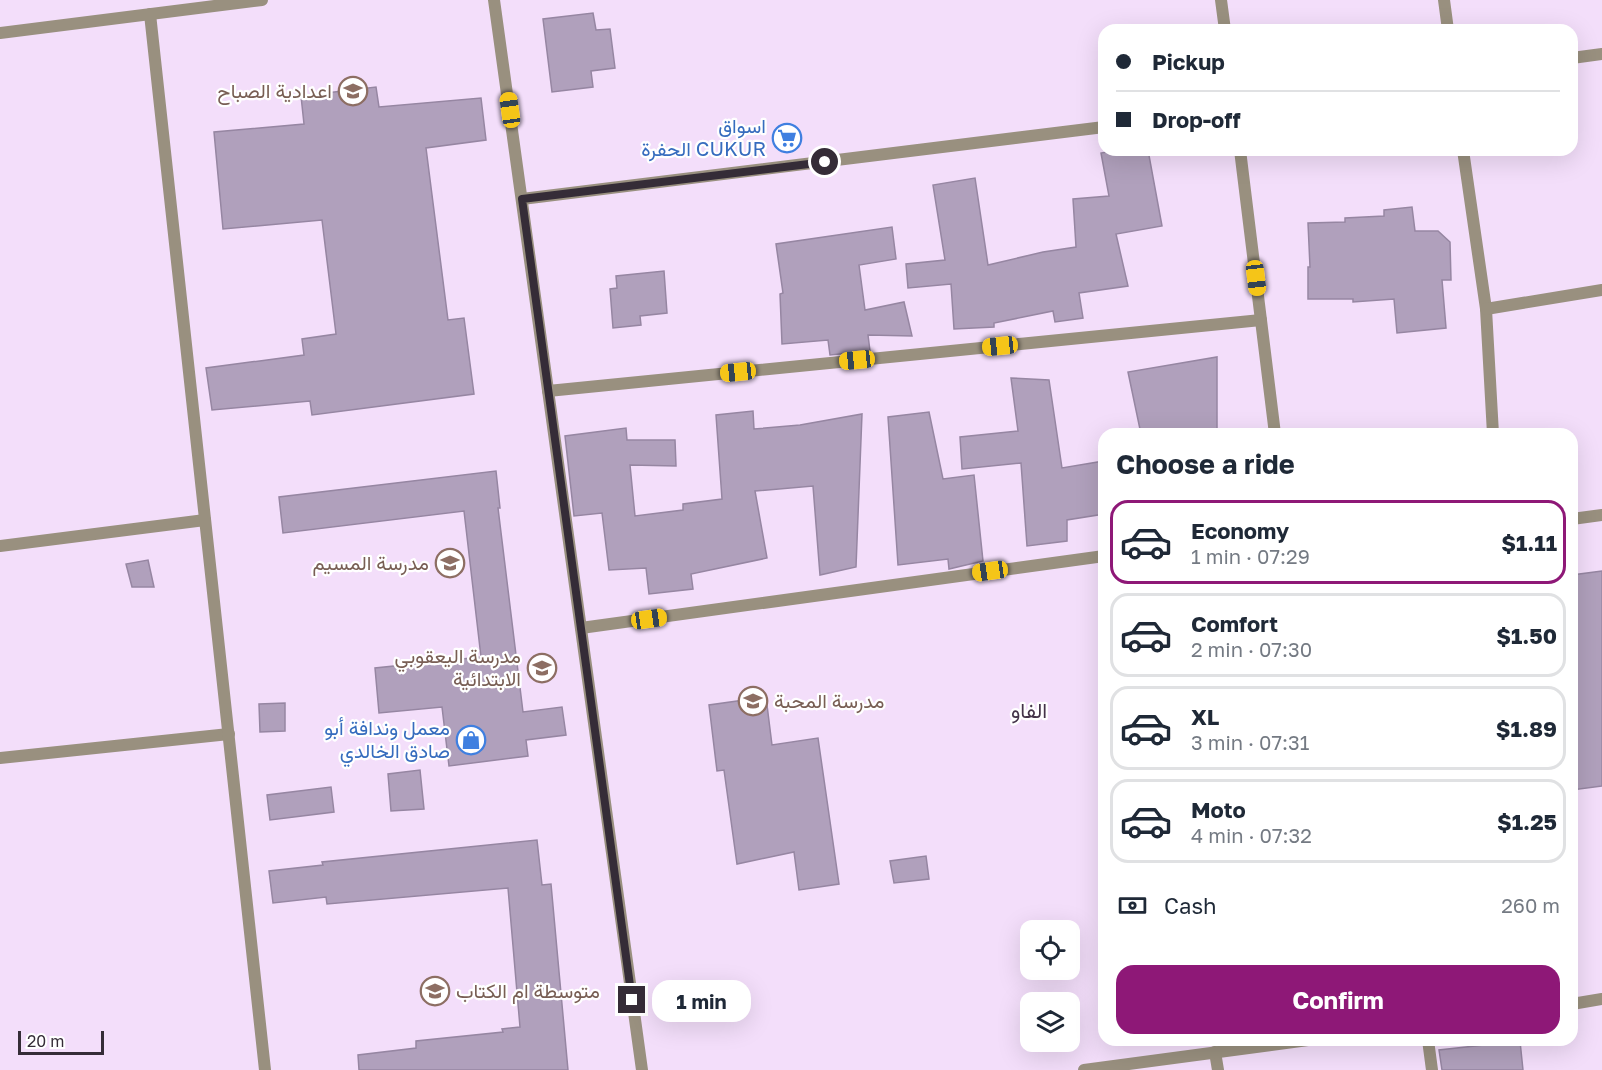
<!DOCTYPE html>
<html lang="en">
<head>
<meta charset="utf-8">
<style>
	:root { --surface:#fff; --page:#f2f2f3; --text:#1f2937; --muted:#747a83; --line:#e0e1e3; --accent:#8e1877 }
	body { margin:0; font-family:"Golos Text",Vazirmatn,sans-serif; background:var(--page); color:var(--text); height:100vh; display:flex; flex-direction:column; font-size:22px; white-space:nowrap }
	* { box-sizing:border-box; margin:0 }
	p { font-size:20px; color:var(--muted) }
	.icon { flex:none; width:33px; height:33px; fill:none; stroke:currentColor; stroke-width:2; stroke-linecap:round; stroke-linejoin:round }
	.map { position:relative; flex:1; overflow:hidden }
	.details { position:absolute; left:1098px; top:428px; width:480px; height:618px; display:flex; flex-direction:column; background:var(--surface); border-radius:18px; box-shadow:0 6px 24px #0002 }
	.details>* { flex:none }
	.guide { position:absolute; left:1098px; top:24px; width:480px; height:132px; border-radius:18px; box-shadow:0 6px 24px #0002; display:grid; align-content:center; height:132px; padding:0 18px; background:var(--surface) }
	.fabs { position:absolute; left:1020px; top:920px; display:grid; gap:12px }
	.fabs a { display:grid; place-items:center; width:60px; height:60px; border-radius:12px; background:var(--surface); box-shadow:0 6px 24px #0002; font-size:30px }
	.scale { position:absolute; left:18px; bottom:15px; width:86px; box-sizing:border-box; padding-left:6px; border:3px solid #352c37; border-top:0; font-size:16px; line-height:21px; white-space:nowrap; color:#352c37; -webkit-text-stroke:4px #fff; paint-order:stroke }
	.end { position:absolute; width:27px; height:27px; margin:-14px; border:8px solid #352c37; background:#fff; box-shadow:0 0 0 3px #fff }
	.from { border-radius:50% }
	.bubble { position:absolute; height:42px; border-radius:18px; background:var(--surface); box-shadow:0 6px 24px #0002; font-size:20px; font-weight:700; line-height:42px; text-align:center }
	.car { position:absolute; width:18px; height:36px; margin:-18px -9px; border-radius:8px; box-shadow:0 0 4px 2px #0007; background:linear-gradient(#f5c518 24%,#345 0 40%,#f5c518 0 76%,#345 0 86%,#f5c518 0) }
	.guide b { display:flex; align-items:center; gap:21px; height:57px; font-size:22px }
	.guide b+b { border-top:2px solid var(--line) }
	.guide i { width:15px; height:15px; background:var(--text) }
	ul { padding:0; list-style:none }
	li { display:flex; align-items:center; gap:18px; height:84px; margin:0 12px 9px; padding:0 6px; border:3px solid var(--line); border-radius:18px }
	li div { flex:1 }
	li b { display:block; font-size:22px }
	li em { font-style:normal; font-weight:700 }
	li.on { border-color:var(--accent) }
	li>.icon { width:54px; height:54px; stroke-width:1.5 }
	h2 { padding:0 18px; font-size:27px; line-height:72px }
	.pay { display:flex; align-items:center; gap:15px; height:66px; padding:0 18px; font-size:22px }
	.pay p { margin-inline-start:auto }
	.cta { display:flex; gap:12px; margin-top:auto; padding:12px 18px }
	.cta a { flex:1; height:69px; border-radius:18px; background:var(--accent); color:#fff; font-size:24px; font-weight:700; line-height:69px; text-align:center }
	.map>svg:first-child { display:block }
	.building { fill:#b0a0bc; stroke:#9686a2; stroke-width:1.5 }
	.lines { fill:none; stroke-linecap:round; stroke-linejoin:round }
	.lane { stroke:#99907f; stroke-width:12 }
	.street { stroke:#99907f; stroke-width:12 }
	.route { stroke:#352c37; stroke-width:8 }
	.labels { text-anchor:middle; stroke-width:4.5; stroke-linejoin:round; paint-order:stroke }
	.education-label { font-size:20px; fill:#785e54; stroke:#fff; text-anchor:end }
	.shop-label { font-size:20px; fill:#366cbe; stroke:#fff; text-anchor:end }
	.neighbourhood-label { font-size:21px; fill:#443349; stroke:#fff }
</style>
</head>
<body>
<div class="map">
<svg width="1602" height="1070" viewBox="0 0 1602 1070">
	<rect width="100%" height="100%" fill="#f3defa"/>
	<g class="building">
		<path d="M593,13L596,30L610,29L615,68L591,71L593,87L552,92L543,19Z"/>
		<path d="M376,87L379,107L481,98L486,140L426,148L448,320L464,318L474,394L312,415L310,401L212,410L206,368L304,355L302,339L336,334L322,220L223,229L214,132L304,124L301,96Z"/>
		<path d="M1119,150H1148L1162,226L1116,234L1128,286L1079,293L1083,318L1055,322L1053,311L994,323V327L954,329L951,284L908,288L906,264L945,260L933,185L975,178L988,265L1043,252L1076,247L1073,199L1109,196L1101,153Z"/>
		<path d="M1412,207L1415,231H1438L1450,242L1451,280H1442L1446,328L1397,333L1394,299L1353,302V299H1308V267H1310L1308,223L1345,222V218L1384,216V210Z"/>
		<path d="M892,227L896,259L859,265L865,310L904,302L912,336L868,335L870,351L830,355L828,340L782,344L780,294L783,293L776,244Z"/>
		<path d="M664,271L667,313L640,316L641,325L613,328L610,289L617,288L616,276Z"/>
		<path d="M1217,357V434H1141L1128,372Z"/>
		<path d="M1011,378L1049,380L1062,468L1104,461V514L1067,520V541L1027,546L1021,463L962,469L960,437L1018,431Z"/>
		<path d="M753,411L754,429L800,425L862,414L856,567L820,575L813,486L755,491L767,558L691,574L693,589L649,594L646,568L609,570L602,513L574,516L565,436L626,428L627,440H675L676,466L630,465L635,516L683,510V504L722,499L716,415Z"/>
		<path d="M929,412L943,479L974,475L983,561L949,569L948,559L898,565L888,417Z"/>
		<path d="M496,471L500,508H498L523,712L562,707L566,735L526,740L528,756L449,766L442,707L379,713L375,668L481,657L464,511L283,533L279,497Z"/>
		<path d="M148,560L154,587H132L126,564Z"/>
		<path d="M1602,571V786L1572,790V575Z"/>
		<path d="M766,697L772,745L818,738L839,884L799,890L794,852L737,864L724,770L717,771L709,705Z"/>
		<path d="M285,703V731L260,732L259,704Z"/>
		<path d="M420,770L424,809L391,811L388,774Z"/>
		<path d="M331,787L334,812L270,820L267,795Z"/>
		<path d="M537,840L542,885L551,884L568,1070H359L358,1055L416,1048V1041L503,1032L502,1029L520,1027L508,888L327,904L326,897L273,903L269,871L323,865L322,862Z"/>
		<path d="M926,856L929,879L894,883L890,861Z"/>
		<path d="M1520,1041L1523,1070H1442L1439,1050Z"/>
	</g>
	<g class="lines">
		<g class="lane">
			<path d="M0,546L205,520"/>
			<path d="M0,758L229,734"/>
		</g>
		<g class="street">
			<path d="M494,0L642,1070"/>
			<path d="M1221,0L1225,30"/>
			<path d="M1444,0L1448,30"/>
			<path d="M150,14L265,1070"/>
			<path d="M0,33L262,0"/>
			<path d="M1572,58L1602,54"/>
			<path d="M1240,150L1275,434"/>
			<path d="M1463,150L1486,309L1493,434"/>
			<path d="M522,199L1104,127"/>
			<path d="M1486,309L1602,290"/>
			<path d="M548,391L1261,320"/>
			<path d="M1572,519L1602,515"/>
			<path d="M581,628L1104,556"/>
			<path d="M1572,1004L1602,999"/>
			<path d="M1428,1040L1432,1070"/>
			<path d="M1215,1052L1218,1070"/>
			<path d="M1084,1070L1308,1040"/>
		</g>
	</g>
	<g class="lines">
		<path class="route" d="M632,1000L522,199L825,162"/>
	</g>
	<defs>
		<g id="school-ring" transform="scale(1.5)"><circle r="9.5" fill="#fff" stroke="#8d6e63" stroke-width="1.5"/><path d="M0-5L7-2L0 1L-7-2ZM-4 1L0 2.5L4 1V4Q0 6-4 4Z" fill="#8d6e63"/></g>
		<g id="supermarket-ring" transform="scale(1.5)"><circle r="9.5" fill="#fff" stroke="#3f7fe0" stroke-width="1.5"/><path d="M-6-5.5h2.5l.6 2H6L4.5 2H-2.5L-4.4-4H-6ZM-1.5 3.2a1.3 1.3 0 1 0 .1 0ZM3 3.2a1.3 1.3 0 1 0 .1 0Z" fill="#3f7fe0"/></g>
		<g id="shop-ring" transform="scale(1.5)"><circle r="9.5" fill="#fff" stroke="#3f7fe0" stroke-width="1.5"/><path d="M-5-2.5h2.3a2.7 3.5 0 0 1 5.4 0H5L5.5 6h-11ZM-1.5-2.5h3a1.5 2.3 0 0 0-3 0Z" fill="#3f7fe0"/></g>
	</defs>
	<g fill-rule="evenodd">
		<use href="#school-ring" x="353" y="91"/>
		<use href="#supermarket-ring" x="787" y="138"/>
		<use href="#school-ring" x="450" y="563"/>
		<use href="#school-ring" x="542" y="668"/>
		<use href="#school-ring" x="753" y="701"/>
		<use href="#shop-ring" x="471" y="740"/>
		<use href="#school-ring" x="435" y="991"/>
	</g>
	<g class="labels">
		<g class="education-label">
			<text x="332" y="98">اعدادية الصباح</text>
			<text x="429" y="570">مدرسة المسيم</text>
			<text x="521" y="663">مدرسة اليعقوبي<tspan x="521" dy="23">الابتدائية</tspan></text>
			<text x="774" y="708" text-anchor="start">مدرسة المحبة</text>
			<text x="456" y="998" text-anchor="start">متوسطة ام الكتاب</text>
		</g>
		<g class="shop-label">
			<text x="766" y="133">اسواق<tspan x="766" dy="23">الحفرة CUKUR</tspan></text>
			<text x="450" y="735">معمل وندافة أبو<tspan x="450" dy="23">صادق الخالدي</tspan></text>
		</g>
		<g class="neighbourhood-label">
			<text x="1029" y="718">الفاو</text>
		</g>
	</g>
</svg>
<div class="fabs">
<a><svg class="icon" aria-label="locate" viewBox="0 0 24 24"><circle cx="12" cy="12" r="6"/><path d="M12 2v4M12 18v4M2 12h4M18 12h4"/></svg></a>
<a><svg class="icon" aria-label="layers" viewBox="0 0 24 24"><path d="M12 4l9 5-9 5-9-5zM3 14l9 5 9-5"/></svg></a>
</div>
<div class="scale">20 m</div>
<i class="end from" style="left:825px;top:162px"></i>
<i class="end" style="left:632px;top:1000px"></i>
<div class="bubble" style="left:652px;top:980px;width:99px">1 min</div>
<i class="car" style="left:510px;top:110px;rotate:352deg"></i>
<i class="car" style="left:1256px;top:278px;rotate:173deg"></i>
<i class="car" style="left:1000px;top:346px;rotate:264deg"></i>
<i class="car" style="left:857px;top:360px;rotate:264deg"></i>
<i class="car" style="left:738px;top:372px;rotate:264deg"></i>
<i class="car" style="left:990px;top:571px;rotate:262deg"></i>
<i class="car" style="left:649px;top:619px;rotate:82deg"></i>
<div class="guide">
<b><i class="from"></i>Pickup</b>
<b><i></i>Drop-off</b>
</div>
<section class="details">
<h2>Choose a ride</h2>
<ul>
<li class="on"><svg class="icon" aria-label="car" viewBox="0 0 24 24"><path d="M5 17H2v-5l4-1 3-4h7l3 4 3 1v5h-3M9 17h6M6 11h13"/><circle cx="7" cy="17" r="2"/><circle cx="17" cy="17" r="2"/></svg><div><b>Economy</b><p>1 min · 07:29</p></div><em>$1.11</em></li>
<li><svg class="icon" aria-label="car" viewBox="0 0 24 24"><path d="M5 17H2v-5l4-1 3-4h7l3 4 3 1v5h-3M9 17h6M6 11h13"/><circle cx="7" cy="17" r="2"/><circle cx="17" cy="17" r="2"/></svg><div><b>Comfort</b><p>2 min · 07:30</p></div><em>$1.50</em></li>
<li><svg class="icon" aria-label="car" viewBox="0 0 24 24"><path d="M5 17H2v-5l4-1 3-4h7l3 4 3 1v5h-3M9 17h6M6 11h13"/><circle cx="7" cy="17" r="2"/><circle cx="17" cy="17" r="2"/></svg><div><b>XL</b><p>3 min · 07:31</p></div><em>$1.89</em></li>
<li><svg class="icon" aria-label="car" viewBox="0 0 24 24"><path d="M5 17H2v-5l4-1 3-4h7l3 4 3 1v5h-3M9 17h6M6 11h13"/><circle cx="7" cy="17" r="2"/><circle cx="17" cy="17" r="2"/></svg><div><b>Moto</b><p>4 min · 07:32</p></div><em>$1.25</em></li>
</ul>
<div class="pay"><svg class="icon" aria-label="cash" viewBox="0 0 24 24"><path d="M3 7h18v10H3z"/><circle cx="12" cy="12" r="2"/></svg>Cash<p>260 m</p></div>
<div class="cta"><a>Confirm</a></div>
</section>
</div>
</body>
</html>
